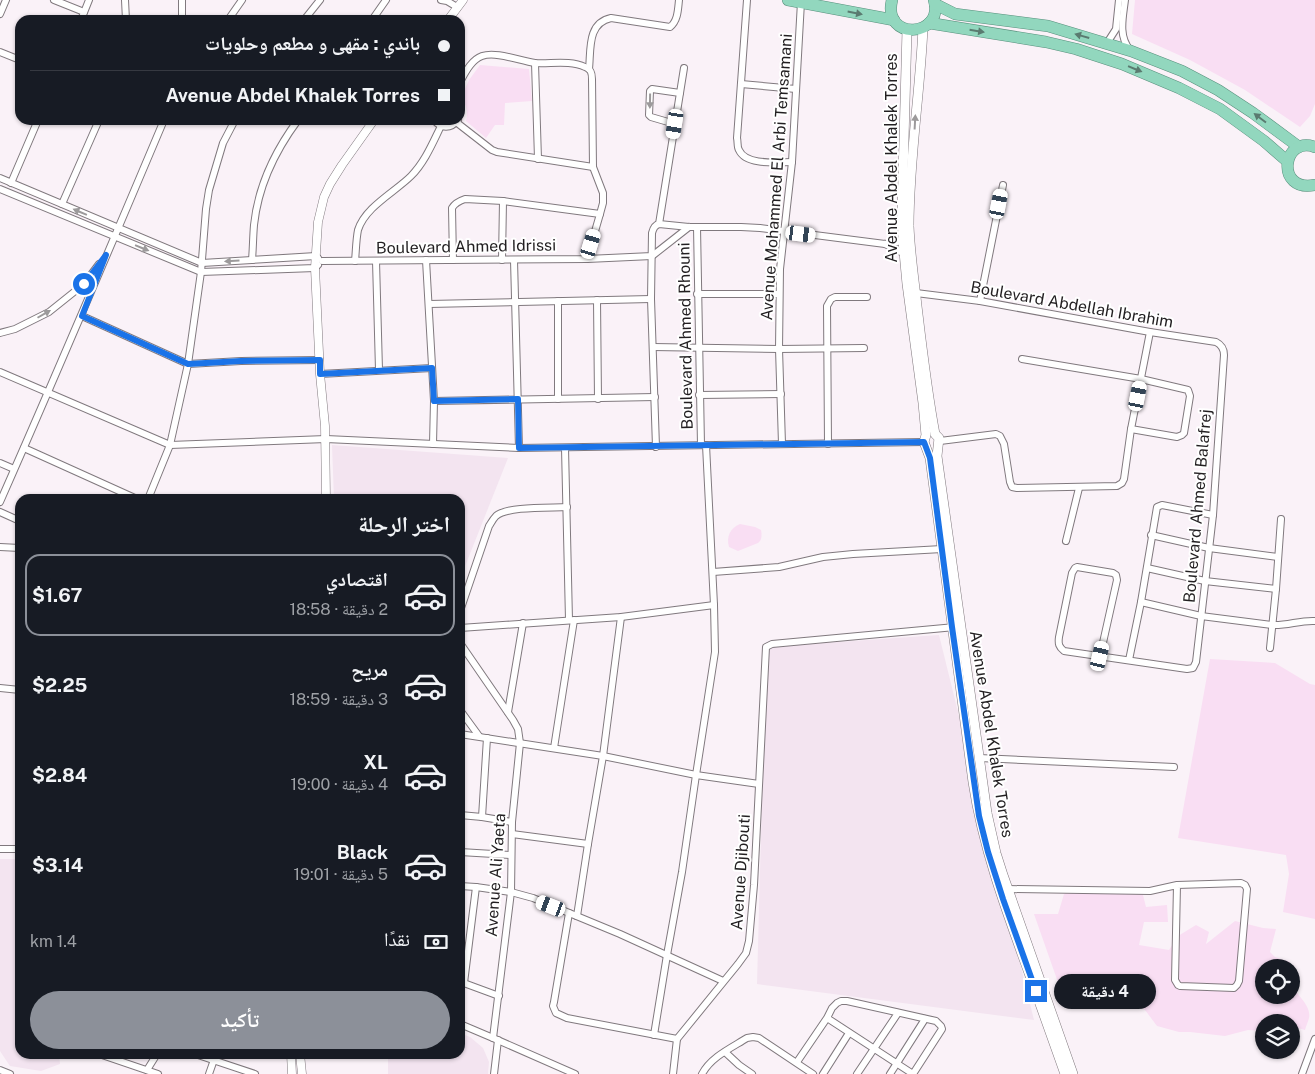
<!DOCTYPE html>
<html lang="ar">
<head>
<meta charset="utf-8">
<style>
	:root { --surface:#171b24; --page:#20242c; --text:#f1f3f6; --muted:#9ea1a6; --line:#363941; --accent:#8c9099 }
	body { margin:0; font-family:"Public Sans","Noto Naskh Arabic",sans-serif; background:var(--page); color:var(--text); direction:rtl; height:100vh; display:flex; flex-direction:column; font-size:19px; white-space:nowrap }
	* { box-sizing:border-box; margin:0 }
	p { font-size:16px; color:var(--muted) }
	.icon { flex:none; width:28px; height:28px; fill:none; stroke:currentColor; stroke-width:2; stroke-linecap:round; stroke-linejoin:round }
	.map { position:relative; flex:1; overflow:hidden; direction:ltr }
	.panel { position:absolute; left:15px; top:494px; width:450px; height:565px; display:flex; flex-direction:column; background:var(--surface); border-radius:15px; box-shadow:0 1px 4px #0004; direction:rtl }
	.panel>* { flex:none }
	.top-card { position:absolute; left:15px; top:15px; width:450px; height:110px; border-radius:15px; box-shadow:0 1px 4px #0004; direction:rtl; display:grid; align-content:center; height:110px; padding:0 15px; background:var(--surface) }
	.fabs { position:absolute; left:1255px; top:959px; display:grid; gap:10px }
	.fabs a { display:grid; place-items:center; width:45px; height:45px; border-radius:50%; background:var(--surface); box-shadow:0 1px 4px #0004; font-size:25px }
	.end { position:absolute; width:22px; height:22px; margin:-11px; border:6px solid #1a73e8; background:#fff; box-shadow:0 0 0 2px #fff }
	.from { border-radius:50% }
	.bubble { position:absolute; height:35px; border-radius:18px; background:var(--surface); box-shadow:0 1px 4px #0004; font-size:16px; font-weight:700; line-height:35px; text-align:center; direction:rtl }
	.car { position:absolute; width:15px; height:30px; margin:-15px -8px; border-radius:6px; box-shadow:0 0 4px 1px #0007; background:linear-gradient(#fff 24%,#345 0 40%,#fff 0 76%,#345 0 86%,#fff 0) }
	.top-card b { display:flex; align-items:center; gap:18px; height:48px; font-size:19px }
	.top-card b+b { border-top:1px solid var(--line) }
	.top-card i { width:12px; height:12px; background:var(--text) }
	ul { padding:0; list-style:none }
	li { display:flex; align-items:center; gap:15px; height:82px; margin:0 10px 8px; padding:0 5px; border:2px solid transparent; border-radius:15px }
	li div { flex:1 }
	li b { display:block; font-size:19px }
	li em { font-style:normal; font-weight:700 }
	li.active { border-color:var(--accent) }
	li>.icon { width:45px; height:45px; stroke-width:1.5 }
	h2 { padding:0 15px; font-size:22px; line-height:60px }
	.pay { display:flex; align-items:center; gap:12px; height:55px; padding:0 15px; font-size:19px }
	.pay p { margin-inline-start:auto }
	.action { display:flex; gap:10px; margin-top:auto; padding:10px 15px }
	.action a { flex:1; height:58px; border-radius:30px; background:var(--accent); color:#fff; font-size:20px; font-weight:700; line-height:58px; text-align:center }
	.map>svg:first-child { display:block }
	.built { fill:#f3e4f0 }
	.green { fill:#f9def3 }
	.lines { fill:none; stroke-linecap:round; stroke-linejoin:round }
	.minor-casing { stroke:#80797e; stroke-width:8 }
	.tertiary-casing { stroke:#80797e; stroke-width:9 }
	.secondary-casing { stroke:#80797e; stroke-width:10 }
	.trunk-casing { stroke:#59907d; stroke-width:12 }
	.minor { stroke:#fff; stroke-width:6 }
	.tertiary { stroke:#fff; stroke-width:8 }
	.secondary { stroke:#fff; stroke-width:9 }
	.trunk { stroke:#92d7be; stroke-width:11 }
	.oneway { fill:#5a7b70 }
	.oneway2 { fill:#9c9a9b }
	.route { stroke:#1a73e8; stroke-width:6 }
	.labels { text-anchor:middle; stroke-width:4; stroke-linejoin:round; paint-order:stroke }
	.street-label { font-size:16px; fill:#221f21; stroke:#fff }
</style>
</head>
<body>
<div class="map">
<svg width="1315" height="1074" viewBox="0 0 1315 1074">
	<rect width="100%" height="100%" fill="#faf2f8"/>
	<g class="built">
		<path d="M332,445L508,458L460,579V499H334Z"/>
		<path d="M939,635L1034,1020L757,984L766,647Z"/>
		<path d="M0,859H20V1054H59L60,1064L41,1071L10,1066L0,1051Z"/>
		<path d="M460,1033L470,1037L483,1048L489,1062L488,1074H388V1054H460Z"/>
	</g>
	<g class="green">
		<path d="M1135,0H1315V104L1310,116L1300,127L1245,90L1190,60L1132,34Z"/>
		<path d="M480,65L529,69L532,101L505,103L504,125H495L486,138L466,121C468,113 467,105 461,98L469,80Z"/>
		<path d="M740,524L755,527L761,530C762,535 762,540 758,543L738,551L729,547C726,537 730,528 740,524Z"/>
		<path d="M1210,659L1275,663L1310,684L1315,685V919L1283,912L1289,874L1286,855L1178,838Z"/>
		<path d="M1076,889L1142,891L1146,907L1167,905L1168,922H1144L1139,945L1169,950L1178,936L1196,925L1209,932L1206,944L1235,921L1263,928L1276,929L1270,952L1275,957L1290,962V967L1264,968V995H1291V978C1292,994 1312,1003 1309,1018C1308,1022 1306,1026 1305,1030L1291,1026V1022H1264V1031L1248,1030L1225,1036L1190,1032H1179L1157,1026L1145,1010L1135,1003L1067,1008L1034,914H1058L1064,894Z"/>
	</g>
	<g class="lines">
		<g class="minor-casing">
			<g id="minor">
				<path d="M54,0L84,12"/>
				<path d="M125,0L126,20"/>
				<path d="M182,0V20"/>
				<path d="M441,0L447,1L457,7"/>
				<path d="M747,0L737,138C738,142 737,147 739,150C746,166 778,162 792,162"/>
				<path d="M1125,0C1123,17 1118,36 1130,50"/>
				<path d="M0,14L6,0"/>
				<path d="M81,20L89,0"/>
				<path d="M228,20L242,0"/>
				<path d="M304,20L320,0"/>
				<path d="M372,20L386,0"/>
				<path d="M1107,43L1116,29L1119,0"/>
				<path d="M0,52L20,60"/>
				<path d="M535,63L538,159"/>
				<path d="M589,69C591,50 587,23 611,18L670,27C678,21 678,9 679,0"/>
				<path d="M460,82C465,73 471,60 482,56C496,51 520,61 535,63C551,64 570,60 585,67C591,69 592,73 592,79L593,167L603,193V203L600,214L587,259"/>
				<path d="M741,84L796,89"/>
				<path d="M434,120C441,129 451,129 458,120"/>
				<path d="M456,122L492,150L497,152L593,167"/>
				<path d="M675,124L651,117L649,115L650,91L652,89L680,93"/>
				<path d="M0,178L202,263L316,256L318,258"/>
				<path d="M11,183L38,120"/>
				<path d="M0,189L201,272L315,268L318,265"/>
				<path d="M62,204L99,120"/>
				<path d="M659,224L684,68"/>
				<path d="M697,227L701,445"/>
				<path d="M885,244L903,253"/>
				<path d="M252,260C253,248 253,237 254,225C258,187 275,151 298,120"/>
				<path d="M426,260L434,401L433,444"/>
				<path d="M453,260L452,208C455,203 459,201 465,199L503,201L600,214"/>
				<path d="M502,260L503,201"/>
				<path d="M514,260L519,448"/>
				<path d="M322,261L587,259L652,256L689,227"/>
				<path d="M355,261C356,251 356,240 358,230C365,207 395,192 411,176C425,162 433,142 441,126"/>
				<path d="M376,261L379,370"/>
				<path d="M916,293L980,301L1150,332L1216,342C1222,345 1224,349 1224,355L1213,515L1196,662L1193,668L1187,669L1064,651C1059,647 1058,644 1059,637L1072,573L1075,568L1077,567L1113,573L1116,575L1117,580L1100,656"/>
				<path d="M697,294H779"/>
				<path d="M597,300L598,399"/>
				<path d="M980,301L1003,185"/>
				<path d="M429,304L651,299"/>
				<path d="M82,316L188,364L241,361L320,360"/>
				<path d="M0,333L15,329L49,312L84,284L99,264"/>
				<path d="M653,347L779,349L864,348"/>
				<path d="M1022,359L1141,379L1188,390L1190,396L1184,433L1182,435L1177,437L1131,429"/>
				<path d="M0,372L170,445L326,439L519,448L924,442"/>
				<path d="M320,374L432,368"/>
				<path d="M699,395L781,394"/>
				<path d="M558,399V301"/>
				<path d="M434,401L655,397"/>
				<path d="M940,441L996,434L1000,436L1004,444L1010,482L1012,487L1017,488L1117,486L1122,483L1124,479L1131,429L1150,332"/>
				<path d="M782,444L779,349L780,269L792,162L801,2"/>
				<path d="M828,444L827,306L831,299L835,297H867"/>
				<path d="M656,447L651,299L652,233C653,229 655,225 659,224L689,227H741L760,228L885,244L903,241"/>
				<path d="M24,448L137,499"/>
				<path d="M565,448L569,620"/>
				<path d="M0,463L14,469"/>
				<path d="M148,499L170,445L188,364L201,272L206,209L209,190L223,143L235,120"/>
				<path d="M0,502C56,375 110,248 164,120"/>
				<path d="M0,512L20,521"/>
				<path d="M1151,535L1209,548L1278,557"/>
				<path d="M1066,541L1079,488"/>
				<path d="M0,547L20,548"/>
				<path d="M1147,568L1205,581L1276,589"/>
				<path d="M713,572L779,567L823,557L853,554L942,549"/>
				<path d="M1141,602L1201,616L1272,625C1287,626 1300,620 1315,621"/>
				<path d="M460,611L489,526C491,523 493,519 496,516C507,506 551,508 567,507"/>
				<path d="M460,628L621,617L714,605"/>
				<path d="M460,643L513,720L518,729L520,743L512,822L511,892L493,1038"/>
				<path d="M1270,648L1276,589L1281,519"/>
				<path d="M1129,660L1141,602L1157,507L1162,505L1213,515"/>
				<path d="M0,688L20,690"/>
				<path d="M460,710L479,736"/>
				<path d="M508,712L523,623"/>
				<path d="M460,734L603,756L696,775L759,784"/>
				<path d="M460,742L461,734"/>
				<path d="M554,748L574,620"/>
				<path d="M979,758L1174,767"/>
				<path d="M460,815L482,817L512,822"/>
				<path d="M482,817L487,738"/>
				<path d="M512,834L588,844"/>
				<path d="M0,849H20"/>
				<path d="M460,852L511,855"/>
				<path d="M460,886L476,887L511,892L533,898L620,934L723,981"/>
				<path d="M1008,889L1150,891L1177,885L1241,883L1245,885L1247,889L1239,981L1237,985L1234,988L1180,986L1178,985L1175,980L1177,885"/>
				<path d="M569,913L554,1002L553,1006L556,1013L567,1018L677,1039"/>
				<path d="M577,916L588,844L603,756L621,617"/>
				<path d="M461,982L499,996"/>
				<path d="M464,983L476,887"/>
				<path d="M460,1024L493,1038L575,1074"/>
				<path d="M654,1035L667,955L682,872L696,775L715,652L714,605L706,445"/>
				<path d="M725,1052L739,1065L752,1074"/>
				<path d="M99,1054L158,1074"/>
				<path d="M195,1054L255,1074"/>
				<path d="M797,1062L827,1018L832,1008L837,1003L841,1001H847L936,1021L941,1026L942,1029L913,1074L827,1018"/>
				<path d="M0,1070L10,1074"/>
				<path d="M147,1070L157,1054"/>
				<path d="M209,1074L216,1054"/>
				<path d="M494,1074L498,1040"/>
				<path d="M673,1074L677,1039L738,964L746,953L749,941L754,885L766,647L772,644L955,627"/>
				<path d="M702,1074C711,1057 731,1048 747,1038L753,1037L759,1038L813,1074"/>
				<path d="M823,1074L849,1033"/>
				<path d="M857,1074L898,1013"/>
				<path d="M890,1074L925,1019"/>
				<path d="M1302,1074L1315,1039"/>
			</g>
		</g>
		<g class="tertiary-casing">
			<g id="tertiary">
				<path d="M448,20L463,0"/>
				<path d="M326,499L325,426L320,374L315,268L318,222L324,197L330,184L342,165L374,120"/>
				<path d="M291,1054L292,1074"/>
				<path d="M300,1054L302,1074"/>
			</g>
		</g>
		<g class="secondary-casing">
			<g id="secondary">
				<path d="M923,28C920,94 909,160 909,226C910,252 914,279 917,306C922,348 927,392 935,434L939,438L937,456L987,813L996,853L1003,875L1073,1074"/>
				<path d="M907,30L902,212L903,241L907,284L923,403L926,435L924,442L930,458L973,782C983,848 1006,910 1029,973C1041,1006 1053,1040 1065,1074"/>
			</g>
		</g>
		<g class="trunk-casing">
			<g id="trunk">
				<path d="M788,0L894,20"/>
				<path d="M892,0C882,42 945,37 934,0"/>
				<path d="M935,4L955,14L1048,26L1131,51L1182,71L1218,90L1253,113L1299,147"/>
				<path d="M929,23L1046,42L1076,49L1122,64L1179,88L1220,109L1264,141L1287,161"/>
				<path d="M1315,147C1282,135 1275,193 1315,185"/>
			</g>
		</g>
		<use href="#minor" class="minor"/>
		<use href="#tertiary" class="tertiary"/>
		<use href="#secondary" class="secondary"/>
		<use href="#trunk" class="trunk"/>
	</g>
	<defs><path id="oneway-solid" d="M-6-.8H1V-3.2L6.5 0L1 3.2V.8H-6Z" transform="scale(1.25)"/></defs>
	<g class="oneway">
		<use href="#oneway-solid" transform="translate(855 13) rotate(11)"/>
		<use href="#oneway-solid" transform="translate(977 31) rotate(9)"/>
		<use href="#oneway-solid" transform="translate(1082 36) rotate(-164)"/>
		<use href="#oneway-solid" transform="translate(1135 69) rotate(22)"/>
		<use href="#oneway-solid" transform="translate(1260 118) rotate(-143)"/>
	</g>
	<g class="oneway2">
		<use href="#oneway-solid" transform="translate(650 101) rotate(91)"/>
		<use href="#oneway-solid" transform="translate(915 122) rotate(-87)"/>
		<use href="#oneway-solid" transform="translate(80 212) rotate(-157)"/>
		<use href="#oneway-solid" transform="translate(142 248) rotate(22)"/>
		<use href="#oneway-solid" transform="translate(232 261) rotate(177)"/>
		<use href="#oneway-solid" transform="translate(44 314) rotate(-30)"/>
	</g>
	<g class="lines">
		<path class="route" d="M84,284L106,255L82,316L188,364L241,361L320,360V374L432,368L434,401L518,399L519,448L924,442L930,458L952,627L979,816L988,852L1003,899L1036,991"/>
	</g>
	<g class="labels">
		<g class="street-label">
			<text transform="translate(891 158) rotate(-90)" y="6">Avenue Abdel Khalek Torres</text>
			<text transform="translate(776 177) rotate(-86)" y="6">Avenue Mohammed El Arbi Temsamani</text>
			<text transform="translate(466 246) rotate(-1)" y="6">Boulevard Ahmed Idrissi</text>
			<text transform="translate(1072 304) rotate(10)" y="6">Boulevard Abdellah Ibrahim</text>
			<text transform="translate(685 336) rotate(-91)" y="6">Boulevard Ahmed Rhouni</text>
			<text transform="translate(1197 506) rotate(-85)" y="6">Boulevard Ahmed Balafrej</text>
			<text transform="translate(992 734) rotate(81)" y="6">Avenue Abdel Khalek Torres</text>
			<text transform="translate(740 872) rotate(-86)" y="6">Avenue Djibouti</text>
			<text transform="translate(495 875) rotate(-86)" y="6">Avenue Ali Yaeta</text>
		</g>
	</g>
</svg>
<div class="fabs">
<a><svg class="icon" aria-label="locate" viewBox="0 0 24 24"><circle cx="12" cy="12" r="6"/><path d="M12 2v4M12 18v4M2 12h4M18 12h4"/></svg></a>
<a><svg class="icon" aria-label="layers" viewBox="0 0 24 24"><path d="M12 4l9 5-9 5-9-5zM3 14l9 5 9-5"/></svg></a>
</div>
<i class="end from" style="left:84px;top:284px"></i>
<i class="end" style="left:1036px;top:991px"></i>
<div class="bubble" style="left:1054px;top:974px;width:102px">4 دقيقة</div>
<i class="car" style="left:675px;top:124px;rotate:189deg"></i>
<i class="car" style="left:999px;top:204px;rotate:11deg"></i>
<i class="car" style="left:801px;top:234px;rotate:97deg"></i>
<i class="car" style="left:591px;top:244px;rotate:17deg"></i>
<i class="car" style="left:1138px;top:396px;rotate:11deg"></i>
<i class="car" style="left:1100px;top:656px;rotate:13deg"></i>
<i class="car" style="left:551px;top:906px;rotate:291deg"></i>
<div class="top-card">
<b><i class="from"></i>باندي : مقهى و مطعم وحلويات</b>
<b><i></i>Avenue Abdel Khalek Torres</b>
</div>
<section class="panel">
<h2>اختر الرحلة</h2>
<ul>
<li class="active"><svg class="icon" aria-label="car" viewBox="0 0 24 24"><path d="M5 17H2v-5l4-1 3-4h7l3 4 3 1v5h-3M9 17h6M6 11h13"/><circle cx="7" cy="17" r="2"/><circle cx="17" cy="17" r="2"/></svg><div><b>اقتصادي</b><p>2 دقيقة · 18:58</p></div><em>$1.67</em></li>
<li><svg class="icon" aria-label="car" viewBox="0 0 24 24"><path d="M5 17H2v-5l4-1 3-4h7l3 4 3 1v5h-3M9 17h6M6 11h13"/><circle cx="7" cy="17" r="2"/><circle cx="17" cy="17" r="2"/></svg><div><b>مريح</b><p>3 دقيقة · 18:59</p></div><em>$2.25</em></li>
<li><svg class="icon" aria-label="car" viewBox="0 0 24 24"><path d="M5 17H2v-5l4-1 3-4h7l3 4 3 1v5h-3M9 17h6M6 11h13"/><circle cx="7" cy="17" r="2"/><circle cx="17" cy="17" r="2"/></svg><div><b>XL</b><p>4 دقيقة · 19:00</p></div><em>$2.84</em></li>
<li><svg class="icon" aria-label="car" viewBox="0 0 24 24"><path d="M5 17H2v-5l4-1 3-4h7l3 4 3 1v5h-3M9 17h6M6 11h13"/><circle cx="7" cy="17" r="2"/><circle cx="17" cy="17" r="2"/></svg><div><b>Black</b><p>5 دقيقة · 19:01</p></div><em>$3.14</em></li>
</ul>
<div class="pay"><svg class="icon" aria-label="cash" viewBox="0 0 24 24"><path d="M3 7h18v10H3z"/><circle cx="12" cy="12" r="2"/></svg>نقدًا<p>1.4 km</p></div>
<div class="action"><a>تأكيد</a></div>
</section>
</div>
</body>
</html>
